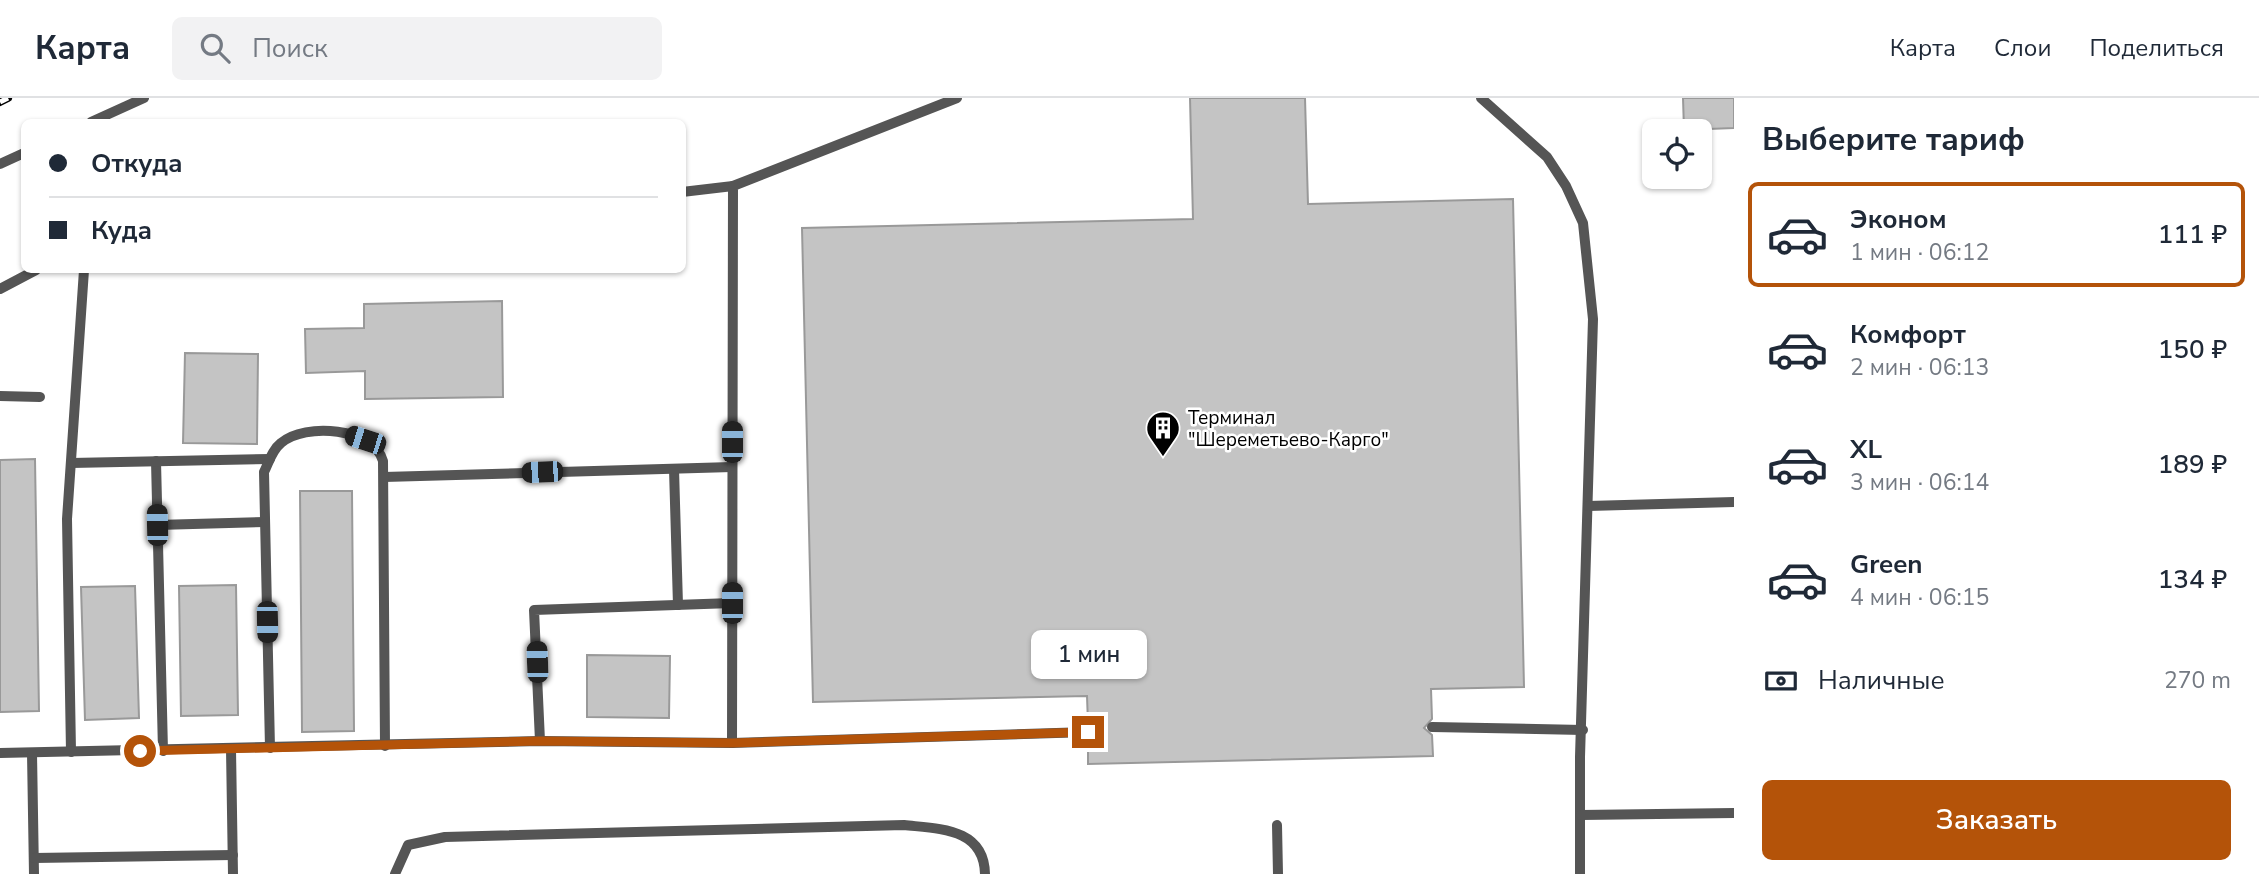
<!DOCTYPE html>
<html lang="ru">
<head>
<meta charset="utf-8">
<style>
	:root { --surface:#fff; --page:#f2f2f3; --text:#1f2937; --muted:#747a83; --line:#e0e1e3; --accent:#b45309 }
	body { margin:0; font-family:"Nunito Sans",sans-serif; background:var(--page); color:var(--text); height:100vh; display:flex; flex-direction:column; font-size:26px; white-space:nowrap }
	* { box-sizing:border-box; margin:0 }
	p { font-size:23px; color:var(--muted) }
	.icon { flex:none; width:38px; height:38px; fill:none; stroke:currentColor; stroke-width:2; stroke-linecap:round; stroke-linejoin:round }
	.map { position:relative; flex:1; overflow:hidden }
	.side { display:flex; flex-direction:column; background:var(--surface); width:525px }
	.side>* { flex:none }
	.guide { position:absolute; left:21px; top:21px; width:665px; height:154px; border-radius:10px; box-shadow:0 2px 5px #0004; display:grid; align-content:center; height:154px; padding:0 28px; background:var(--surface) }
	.controls { position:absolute; left:1642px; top:21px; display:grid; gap:14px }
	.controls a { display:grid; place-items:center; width:70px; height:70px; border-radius:10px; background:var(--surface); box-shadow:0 2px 5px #0004; font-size:35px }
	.end { position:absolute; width:32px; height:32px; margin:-16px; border:9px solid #b45309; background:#fff; box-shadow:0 0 0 4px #fff }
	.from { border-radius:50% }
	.bubble { position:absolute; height:49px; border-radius:10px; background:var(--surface); box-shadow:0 2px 5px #0004; font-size:23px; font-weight:600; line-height:49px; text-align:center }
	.car { position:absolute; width:21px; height:42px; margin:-21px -10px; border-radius:9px; box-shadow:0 0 5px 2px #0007; background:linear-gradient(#222 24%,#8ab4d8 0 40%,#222 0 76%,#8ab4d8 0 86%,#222 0) }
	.guide b { display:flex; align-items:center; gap:24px; height:66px; font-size:26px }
	.guide b+b { border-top:2px solid var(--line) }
	.guide i { width:18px; height:18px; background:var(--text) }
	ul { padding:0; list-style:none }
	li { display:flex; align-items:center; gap:21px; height:105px; margin:0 14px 10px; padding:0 14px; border:4px solid transparent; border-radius:10px }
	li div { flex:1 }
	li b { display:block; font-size:26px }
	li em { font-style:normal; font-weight:600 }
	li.current { border-color:var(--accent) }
	li>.icon { width:63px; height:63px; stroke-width:1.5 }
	h2 { padding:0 28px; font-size:32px; line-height:84px }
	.pay { display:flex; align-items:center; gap:18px; height:77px; padding:0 28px; font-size:26px }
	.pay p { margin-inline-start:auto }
	.action { display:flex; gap:14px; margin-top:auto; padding:14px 28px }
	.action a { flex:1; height:80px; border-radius:10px; background:var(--accent); color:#fff; font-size:28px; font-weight:600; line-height:80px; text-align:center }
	header { display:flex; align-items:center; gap:42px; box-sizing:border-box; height:98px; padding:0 35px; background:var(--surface); border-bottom:2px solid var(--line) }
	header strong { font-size:33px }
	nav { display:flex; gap:38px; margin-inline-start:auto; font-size:24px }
	.search { width:490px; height:63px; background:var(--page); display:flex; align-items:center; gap:18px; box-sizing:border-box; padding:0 24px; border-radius:10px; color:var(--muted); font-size:26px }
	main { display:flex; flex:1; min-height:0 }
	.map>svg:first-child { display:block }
	.building { fill:#c4c4c4; stroke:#999; stroke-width:2 }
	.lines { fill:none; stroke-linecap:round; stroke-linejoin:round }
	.service { stroke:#555; stroke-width:10 }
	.rail-casing { stroke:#000; stroke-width:8 }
	.rail { stroke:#fff; stroke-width:5; stroke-dasharray:16; stroke-linecap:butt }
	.route { stroke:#b45309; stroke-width:9 }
	.labels { text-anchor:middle; stroke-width:5; stroke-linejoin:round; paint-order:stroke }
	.poi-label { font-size:19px; fill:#000; stroke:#fff; text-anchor:start }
</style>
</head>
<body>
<header>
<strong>Карта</strong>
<div class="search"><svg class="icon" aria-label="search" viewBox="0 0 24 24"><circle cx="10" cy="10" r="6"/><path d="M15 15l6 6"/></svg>Поиск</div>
<nav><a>Карта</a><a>Слои</a><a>Поделиться</a></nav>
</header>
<main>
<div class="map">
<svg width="1734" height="776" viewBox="0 0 1734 776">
	<rect width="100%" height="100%" fill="#fff"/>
	<g class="building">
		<path d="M1190,0H1305L1308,106L1513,101L1524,589L1431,591L1432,621L1424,630L1432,637L1433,658L1088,666V642L1096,634L1094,629L1088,626L1087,598L813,604L802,130L1193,121Z"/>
		<path d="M1683,0H1734V30L1684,32Z"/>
		<path d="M502,203L503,299L365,301V273L306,275L305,231L364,230V206Z"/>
		<path d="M185,255L258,256L257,346L183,345Z"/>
		<path d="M35,361L39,613L0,614V362Z"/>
		<path d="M300,393H352L354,633L302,634Z"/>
		<path d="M236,487L238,617L181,618L179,488Z"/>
		<path d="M135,488L139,620L85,622L81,489Z"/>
		<path d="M587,557L670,558L669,620L587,619Z"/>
	</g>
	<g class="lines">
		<g class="service">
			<path d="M1481,0L1547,59L1566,88L1583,125L1593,221L1580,659V776"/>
			<path d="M91,24L144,0"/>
			<path d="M0,66L24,55"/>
			<path d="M682,94L733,88"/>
			<path d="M0,191L36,172"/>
			<path d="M0,298L40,299"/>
			<path d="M156,363L163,653"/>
			<path d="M71,365L270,361"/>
			<path d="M674,371L678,507"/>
			<path d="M384,379L732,369"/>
			<path d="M1588,408L1734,404"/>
			<path d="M157,427L265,424"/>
			<path d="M1432,629L1583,632"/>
			<path d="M540,643L534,512L732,505"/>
			<path d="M732,645L1088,634"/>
			<path d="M270,650L264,374C269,364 272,352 281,345C305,324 374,330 383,363L385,648"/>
			<path d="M231,651L233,776"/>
			<path d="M71,654L67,421L84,172"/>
			<path d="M0,655L540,643L732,645L733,88L957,0"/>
			<path d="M32,655L34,776"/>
			<path d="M1581,717L1734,715"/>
			<path d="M1277,727L1278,776"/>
			<path d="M34,760L233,757"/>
			<path d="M395,776L408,747L445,739L904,727C940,731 984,730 985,776"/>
		</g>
		<g class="rail-casing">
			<path id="rail" d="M0,4L8,0"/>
		</g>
		<use href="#rail" class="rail"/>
	</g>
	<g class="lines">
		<path class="route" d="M140,653L540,643L732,645L1088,634"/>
	</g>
	<defs>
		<g id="building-pin" transform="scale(1.75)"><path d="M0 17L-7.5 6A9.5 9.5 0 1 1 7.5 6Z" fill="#000" stroke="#fff"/><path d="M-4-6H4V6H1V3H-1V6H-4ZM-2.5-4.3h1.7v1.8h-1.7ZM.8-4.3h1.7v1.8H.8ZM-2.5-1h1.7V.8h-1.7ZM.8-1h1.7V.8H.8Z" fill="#fff"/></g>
	</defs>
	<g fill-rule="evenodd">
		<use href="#building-pin" x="1163" y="330"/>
	</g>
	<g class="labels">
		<g class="poi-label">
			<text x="1188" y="326">Терминал<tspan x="1188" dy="22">"Шереметьево-Карго"</tspan></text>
		</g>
	</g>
</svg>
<div class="controls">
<a><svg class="icon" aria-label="locate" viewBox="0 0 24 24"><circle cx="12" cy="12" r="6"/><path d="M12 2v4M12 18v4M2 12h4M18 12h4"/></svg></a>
</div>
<i class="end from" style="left:140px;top:653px"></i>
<i class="end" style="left:1088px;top:634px"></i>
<div class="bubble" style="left:1031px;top:532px;width:116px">1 мин</div>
<i class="car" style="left:365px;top:342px;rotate:288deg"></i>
<i class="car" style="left:732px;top:344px;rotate:0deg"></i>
<i class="car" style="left:542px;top:374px;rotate:268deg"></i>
<i class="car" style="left:157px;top:427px;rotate:359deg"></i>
<i class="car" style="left:732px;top:505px;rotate:0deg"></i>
<i class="car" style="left:267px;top:524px;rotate:179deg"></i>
<i class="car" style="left:537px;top:564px;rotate:358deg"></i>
<div class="guide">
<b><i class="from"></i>Откуда</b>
<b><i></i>Куда</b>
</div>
</div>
<section class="side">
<h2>Выберите тариф</h2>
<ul>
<li class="current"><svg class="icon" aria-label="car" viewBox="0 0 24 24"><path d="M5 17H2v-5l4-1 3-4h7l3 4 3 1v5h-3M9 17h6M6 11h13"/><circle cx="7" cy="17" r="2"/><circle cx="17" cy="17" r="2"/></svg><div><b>Эконом</b><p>1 мин · 06:12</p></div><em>111 ₽</em></li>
<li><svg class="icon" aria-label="car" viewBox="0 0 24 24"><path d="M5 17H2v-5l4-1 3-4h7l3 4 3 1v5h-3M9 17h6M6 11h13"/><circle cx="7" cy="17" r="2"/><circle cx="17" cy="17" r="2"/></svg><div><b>Комфорт</b><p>2 мин · 06:13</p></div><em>150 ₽</em></li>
<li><svg class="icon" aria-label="car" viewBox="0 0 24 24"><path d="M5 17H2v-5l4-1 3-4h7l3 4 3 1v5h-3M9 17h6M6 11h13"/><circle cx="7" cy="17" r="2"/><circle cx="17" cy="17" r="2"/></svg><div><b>XL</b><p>3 мин · 06:14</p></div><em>189 ₽</em></li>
<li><svg class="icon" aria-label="car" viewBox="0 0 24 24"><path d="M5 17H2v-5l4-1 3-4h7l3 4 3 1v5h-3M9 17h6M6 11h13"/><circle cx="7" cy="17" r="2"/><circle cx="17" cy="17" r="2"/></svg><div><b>Green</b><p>4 мин · 06:15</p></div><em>134 ₽</em></li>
</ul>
<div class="pay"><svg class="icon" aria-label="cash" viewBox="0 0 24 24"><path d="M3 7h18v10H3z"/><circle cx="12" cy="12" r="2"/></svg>Наличные<p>270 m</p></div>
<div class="action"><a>Заказать</a></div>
</section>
</main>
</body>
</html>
